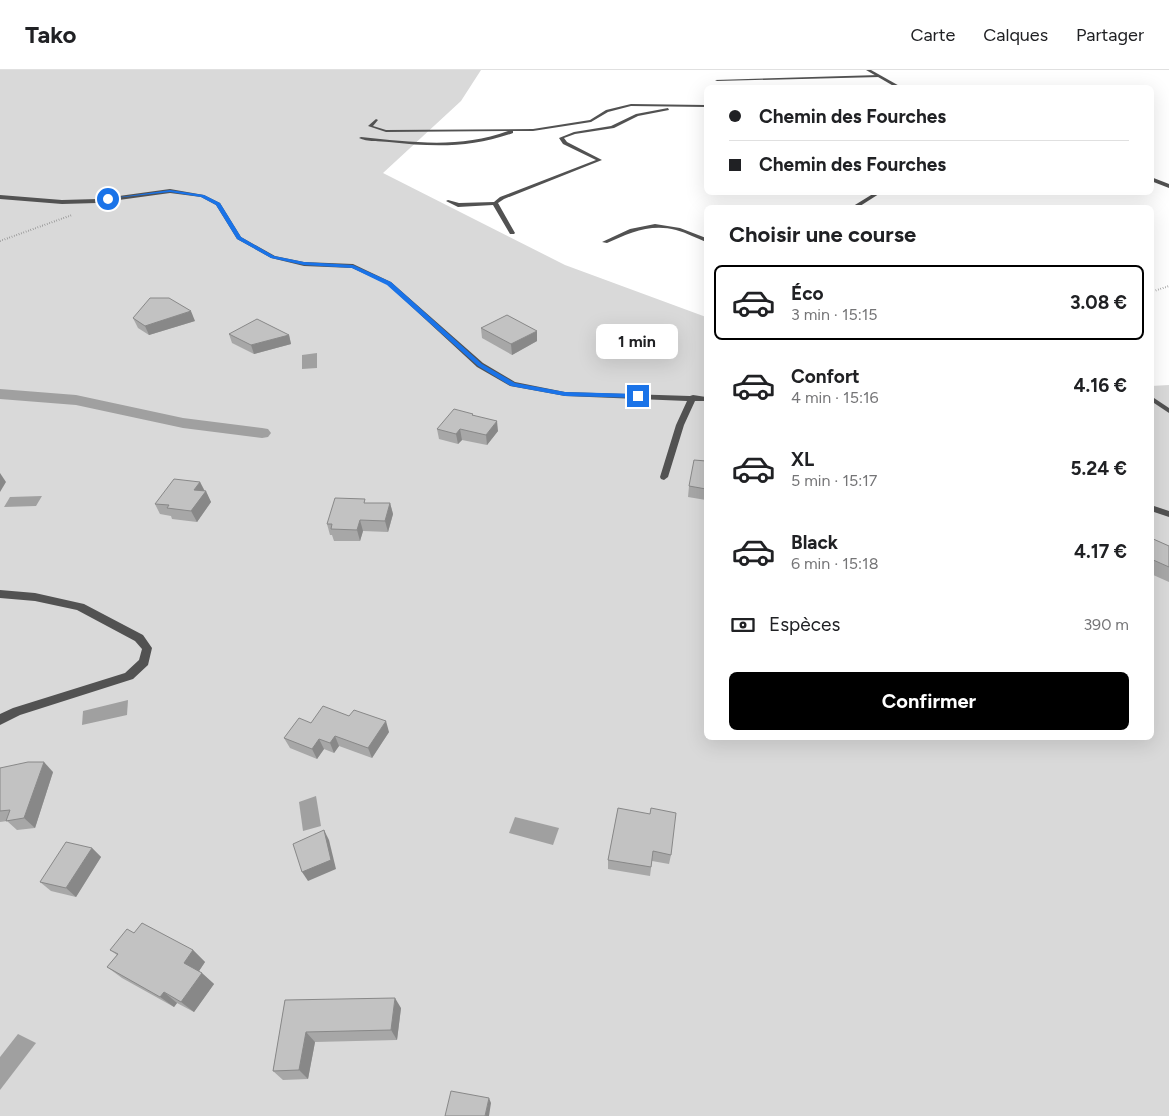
<!DOCTYPE html>
<html lang="fr">
<head>
<meta charset="utf-8">
<style>
	:root { --surface:#fff; --page:#f6f6f6; --text:#202124; --muted:#757577; --line:#e0e0e0; --accent:#000 }
	body { margin:0; font-family:Figtree,sans-serif; background:var(--page); color:var(--text); height:100vh; display:flex; flex-direction:column; font-size:19px; white-space:nowrap }
	* { box-sizing:border-box; margin:0 }
	p { font-size:16px; color:var(--muted) }
	.icon { flex:none; width:28px; height:28px; fill:none; stroke:currentColor; stroke-width:2; stroke-linecap:round; stroke-linejoin:round }
	.map { position:relative; flex:1; overflow:hidden }
	.panel { position:absolute; left:704px; top:135px; width:450px; height:535px; display:flex; flex-direction:column; background:var(--surface); border-radius:8px; box-shadow:0 5px 20px #0002 }
	.panel>* { flex:none }
	.hud { position:absolute; left:704px; top:15px; width:450px; height:110px; border-radius:8px; box-shadow:0 5px 20px #0002; display:grid; align-content:center; height:110px; padding:0 25px; background:var(--surface) }
	.end { position:absolute; width:22px; height:22px; margin:-11px; border:6px solid #1a73e8; background:#fff; box-shadow:0 0 0 2px #fff }
	.from { border-radius:50% }
	.bubble { position:absolute; height:35px; border-radius:8px; background:var(--surface); box-shadow:0 5px 20px #0002; font-size:16px; font-weight:700; line-height:35px; text-align:center }
	.hud b { display:flex; align-items:center; gap:18px; height:48px; font-size:19px }
	.hud b+b { border-top:1px solid var(--line) }
	.hud i { width:12px; height:12px; background:var(--text) }
	ul { padding:0; list-style:none }
	li { display:flex; align-items:center; gap:15px; height:75px; margin:0 10px 8px; padding:0 15px; border:2px solid transparent; border-radius:8px }
	li div { flex:1 }
	li b { display:block; font-size:19px }
	li em { font-style:normal; font-weight:700 }
	li.selected { border-color:var(--accent) }
	li>.icon { width:45px; height:45px; stroke-width:1.5 }
	h2 { padding:0 25px; font-size:22px; line-height:60px }
	.pay { display:flex; align-items:center; gap:12px; height:55px; padding:0 25px; font-size:19px }
	.pay p { margin-inline-start:auto }
	.cta { display:flex; gap:10px; margin-top:auto; padding:10px 25px }
	.cta a { flex:1; height:58px; border-radius:8px; background:var(--accent); color:#fff; font-size:20px; font-weight:700; line-height:58px; text-align:center }
	header { display:flex; align-items:center; gap:30px; box-sizing:border-box; height:70px; padding:0 25px; background:var(--surface); border-bottom:1px solid var(--line) }
	header strong { font-size:24px }
	nav { display:flex; gap:28px; margin-inline-start:auto; font-size:18px }
	.map>svg:first-child { display:block }
	.green { fill:#d9d9d9 }
	.water { fill:#a0a0a0 }
	.lines { fill:none; stroke-linecap:round; stroke-linejoin:round }
	.canal { fill:#a0a0a0; fill-rule:evenodd }
	.path { stroke:#747474; stroke-width:2; stroke-dasharray:0.5 2; stroke-linecap:butt }
	.lane { fill:#525252; fill-rule:evenodd }
	.street { fill:#525252; fill-rule:evenodd }
	.wall { fill:#a7a7a7 }
	.shaded-wall { fill:#888 }
	.building { fill:#c2c2c2; stroke:#888 }
	.route { fill:#1a73e8 }
</style>
</head>
<body>
<header>
<strong>Tako</strong>
<nav><a>Carte</a><a>Calques</a><a>Partager</a></nav>
</header>
<div class="map">
<svg width="1169" height="1046" viewBox="0 0 1169 1046">
	<rect width="100%" height="100%" fill="#fff"/>
	<path class="green" d="M0,0H481L461,31L383,103L565,195L706,247V668H1151V316L1169,315V1046H0Z"/>
	<g class="water">
		<path d="M317,283V298L302,299V285Z"/>
		<path d="M42,426L36,436L4,437L10,427Z"/>
		<path d="M128,630L127,645L82,655L83,641Z"/>
		<path d="M316,726L321,756L303,761L299,732Z"/>
		<path d="M515,747L559,758L553,775L509,763Z"/>
		<path d="M18,964L36,973L0,1020V987Z"/>
	</g>
	<g class="lines">
		<path class="canal" d="M0,319L76,325L183,348L262,358L268,359L271,363L268,367L262,368L183,358L76,335L0,329Z"/>
		<g class="path">
			<path d="M0,171L72,145"/>
			<path d="M1151,222L1169,216"/>
		</g>
		<g class="lane">
			<path d="M879,5L880,7L717,11L715,10Z"/>
			<path d="M631,34L706,35V37L631,36L608,42L591,52L533,61H513V63C471,78 433,77 389,72C380,71 367,72 359,68L361,67C411,72 460,79 508,61L386,62L368,56L376,49L378,50L373,56L386,60L533,59L590,50L606,40Z"/>
			<path d="M668,38L669,40L638,46L614,58L575,64L564,68L567,72L602,90L504,129L498,133L515,163L514,164H510L493,135L458,137L446,131L448,130L459,133L494,132L500,127L596,90L563,74L559,68L574,62L611,56L636,44Z"/>
			<path d="M876,122H882L857,138H850Z"/>
			<path d="M655,154L680,158L706,168V172C696,168 687,163 676,160C651,153 629,163 607,173L602,172L630,159Z"/>
			<path d="M1151,326L1169,338V343L1151,331Z"/>
		</g>
		<g class="street">
			<path d="M866,0H871L903,18H897Z"/>
			<path d="M1151,107L1169,114V118L1151,111Z"/>
			<path d="M170,119L204,125L220,133L241,167L275,186L304,192L353,194L391,212L483,293L515,312L565,322L690,326L693,325L706,327V331H695L684,355L668,407L664,410L661,409L660,407L676,355L687,331L565,326L510,316L477,297L387,214L352,198L304,196L271,188L237,169L216,135L201,127L170,123L97,133L62,134L0,129V125L62,130L97,129Z"/>
			<path d="M1151,435L1169,441V447L1151,441Z"/>
			<path d="M0,520L35,523L84,534L143,565L152,578L148,595L133,609L20,645L0,655V644L13,638L125,603L139,590L142,579L135,571L77,540L35,531L0,528Z"/>
		</g>
	</g>
	<g class="wall">
		<path d="M133,248L195,251L149,265L138,258Z"/>
		<path d="M481,258L537,271L512,285L482,268Z"/>
		<path d="M229,264L289,265L291,274L254,284L232,273Z"/>
		<path d="M473,344V345L498,361L487,375L462,370L458,374L439,369L437,359Z"/>
		<path d="M706,391V430L688,427L689,416Z"/>
		<path d="M200,412L211,432L197,452L172,449L171,446L160,444L155,434Z"/>
		<path d="M366,433H390L393,444L388,462L363,461L360,471H334L332,465H330L327,454Z"/>
		<path d="M1151,468L1169,476V512L1151,504Z"/>
		<path d="M311,653L389,662L372,688L339,676L334,683L324,679L317,689L290,678L284,668Z"/>
		<path d="M0,698L53,702L35,758L17,760L7,751L0,752Z"/>
		<path d="M618,738L671,785L669,794L652,791L650,806L608,799V790Z"/>
		<path d="M92,778L101,787L76,827L51,821L40,812Z"/>
		<path d="M134,863L193,880L205,892L199,901L214,914L194,942L177,933L174,937L122,908L107,897L117,885L110,880Z"/>
		<path d="M285,930L401,938L397,970L315,972L308,1009L283,1010L273,1001Z"/>
	</g>
	<g class="shaded-wall">
		<path d="M191,241L195,251L149,265L145,256Z"/>
		<path d="M537,261V271L512,285L511,274Z"/>
		<path d="M289,265L291,274L254,284L251,275Z"/>
		<path d="M497,351L498,361L487,375L486,365Z"/>
		<path d="M460,359L462,370L458,374L456,364Z"/>
		<path d="M0,403L6,412L0,422Z"/>
		<path d="M200,412L205,422L206,421L211,432L197,452L191,441L194,420Z"/>
		<path d="M390,433L393,444L388,462L385,451Z"/>
		<path d="M360,450L363,461L360,471L357,460Z"/>
		<path d="M386,651L389,662L372,688L368,678Z"/>
		<path d="M335,666L339,676L334,683L330,673Z"/>
		<path d="M319,669L324,679L317,689L312,679Z"/>
		<path d="M44,692L53,702L35,758L24,748Z"/>
		<path d="M324,760L329,770L336,799L308,811L302,802Z"/>
		<path d="M92,778L101,787L76,827L66,818Z"/>
		<path d="M193,880L205,892L197,904L184,893Z"/>
		<path d="M202,903L214,914L194,942L181,932Z"/>
		<path d="M164,922L177,933L174,937L160,927Z"/>
		<path d="M395,928L401,938L397,970L391,960Z"/>
		<path d="M306,962L315,972L308,1009L299,1000Z"/>
		<path d="M489,1028L491,1033L489,1046H485Z"/>
	</g>
	<g class="building">
		<path d="M150,228H169L191,241L145,256L133,248Z"/>
		<path d="M507,245L537,261L511,274L481,258Z"/>
		<path d="M257,249L289,265L251,275L229,264Z"/>
		<path d="M454,339L473,344L472,345L497,351L486,365L460,359L456,364L437,359Z"/>
		<path d="M694,390L706,391V419L689,416Z"/>
		<path d="M174,409L200,412L194,420L206,421L191,441L167,438L169,435L155,434Z"/>
		<path d="M335,428L365,429L364,433H390L385,451L360,450L357,460L331,459L332,454H327Z"/>
		<path d="M1151,468L1169,476V497L1151,489Z"/>
		<path d="M323,636L349,646L354,640L386,651L368,678L335,666L330,673L319,669L312,679L284,668L299,648L311,653Z"/>
		<path d="M28,692H44L24,748L6,751L10,740L0,741V698Z"/>
		<path d="M618,738L650,744L651,738L676,743L671,785L653,781L651,797L608,790Z"/>
		<path d="M324,760L331,790L302,802L293,774Z"/>
		<path d="M66,772L92,778L66,818L40,812Z"/>
		<path d="M142,853L193,880L184,893L202,903L181,932L164,922L160,927L107,897L118,884L110,880L127,859L134,863Z"/>
		<path d="M395,928L391,960L306,962L299,1000L273,1001L285,930Z"/>
		<path d="M451,1021L489,1028L485,1046H445Z"/>
	</g>
	<path class="route" d="M170,120L204,125L220,133L241,167L274,186L304,192L353,195L391,212L482,294L515,313L565,322L638,324L641,326L638,328L565,326L511,316L478,296L387,215L352,198L304,195L271,188L237,169L216,135L201,127L170,122L106,129Z"/>
</svg>
<i class="end from" style="left:108px;top:129px"></i>
<i class="end" style="left:638px;top:326px"></i>
<div class="bubble" style="left:596px;top:254px;width:82px">1 min</div>
<div class="hud">
<b><i class="from"></i>Chemin des Fourches</b>
<b><i></i>Chemin des Fourches</b>
</div>
<section class="panel">
<h2>Choisir une course</h2>
<ul>
<li class="selected"><svg class="icon" aria-label="car" viewBox="0 0 24 24"><path d="M5 17H2v-5l4-1 3-4h7l3 4 3 1v5h-3M9 17h6M6 11h13"/><circle cx="7" cy="17" r="2"/><circle cx="17" cy="17" r="2"/></svg><div><b>Éco</b><p>3 min · 15:15</p></div><em>3.08 €</em></li>
<li><svg class="icon" aria-label="car" viewBox="0 0 24 24"><path d="M5 17H2v-5l4-1 3-4h7l3 4 3 1v5h-3M9 17h6M6 11h13"/><circle cx="7" cy="17" r="2"/><circle cx="17" cy="17" r="2"/></svg><div><b>Confort</b><p>4 min · 15:16</p></div><em>4.16 €</em></li>
<li><svg class="icon" aria-label="car" viewBox="0 0 24 24"><path d="M5 17H2v-5l4-1 3-4h7l3 4 3 1v5h-3M9 17h6M6 11h13"/><circle cx="7" cy="17" r="2"/><circle cx="17" cy="17" r="2"/></svg><div><b>XL</b><p>5 min · 15:17</p></div><em>5.24 €</em></li>
<li><svg class="icon" aria-label="car" viewBox="0 0 24 24"><path d="M5 17H2v-5l4-1 3-4h7l3 4 3 1v5h-3M9 17h6M6 11h13"/><circle cx="7" cy="17" r="2"/><circle cx="17" cy="17" r="2"/></svg><div><b>Black</b><p>6 min · 15:18</p></div><em>4.17 €</em></li>
</ul>
<div class="pay"><svg class="icon" aria-label="cash" viewBox="0 0 24 24"><path d="M3 7h18v10H3z"/><circle cx="12" cy="12" r="2"/></svg>Espèces<p>390 m</p></div>
<div class="cta"><a>Confirmer</a></div>
</section>
</div>
</body>
</html>
